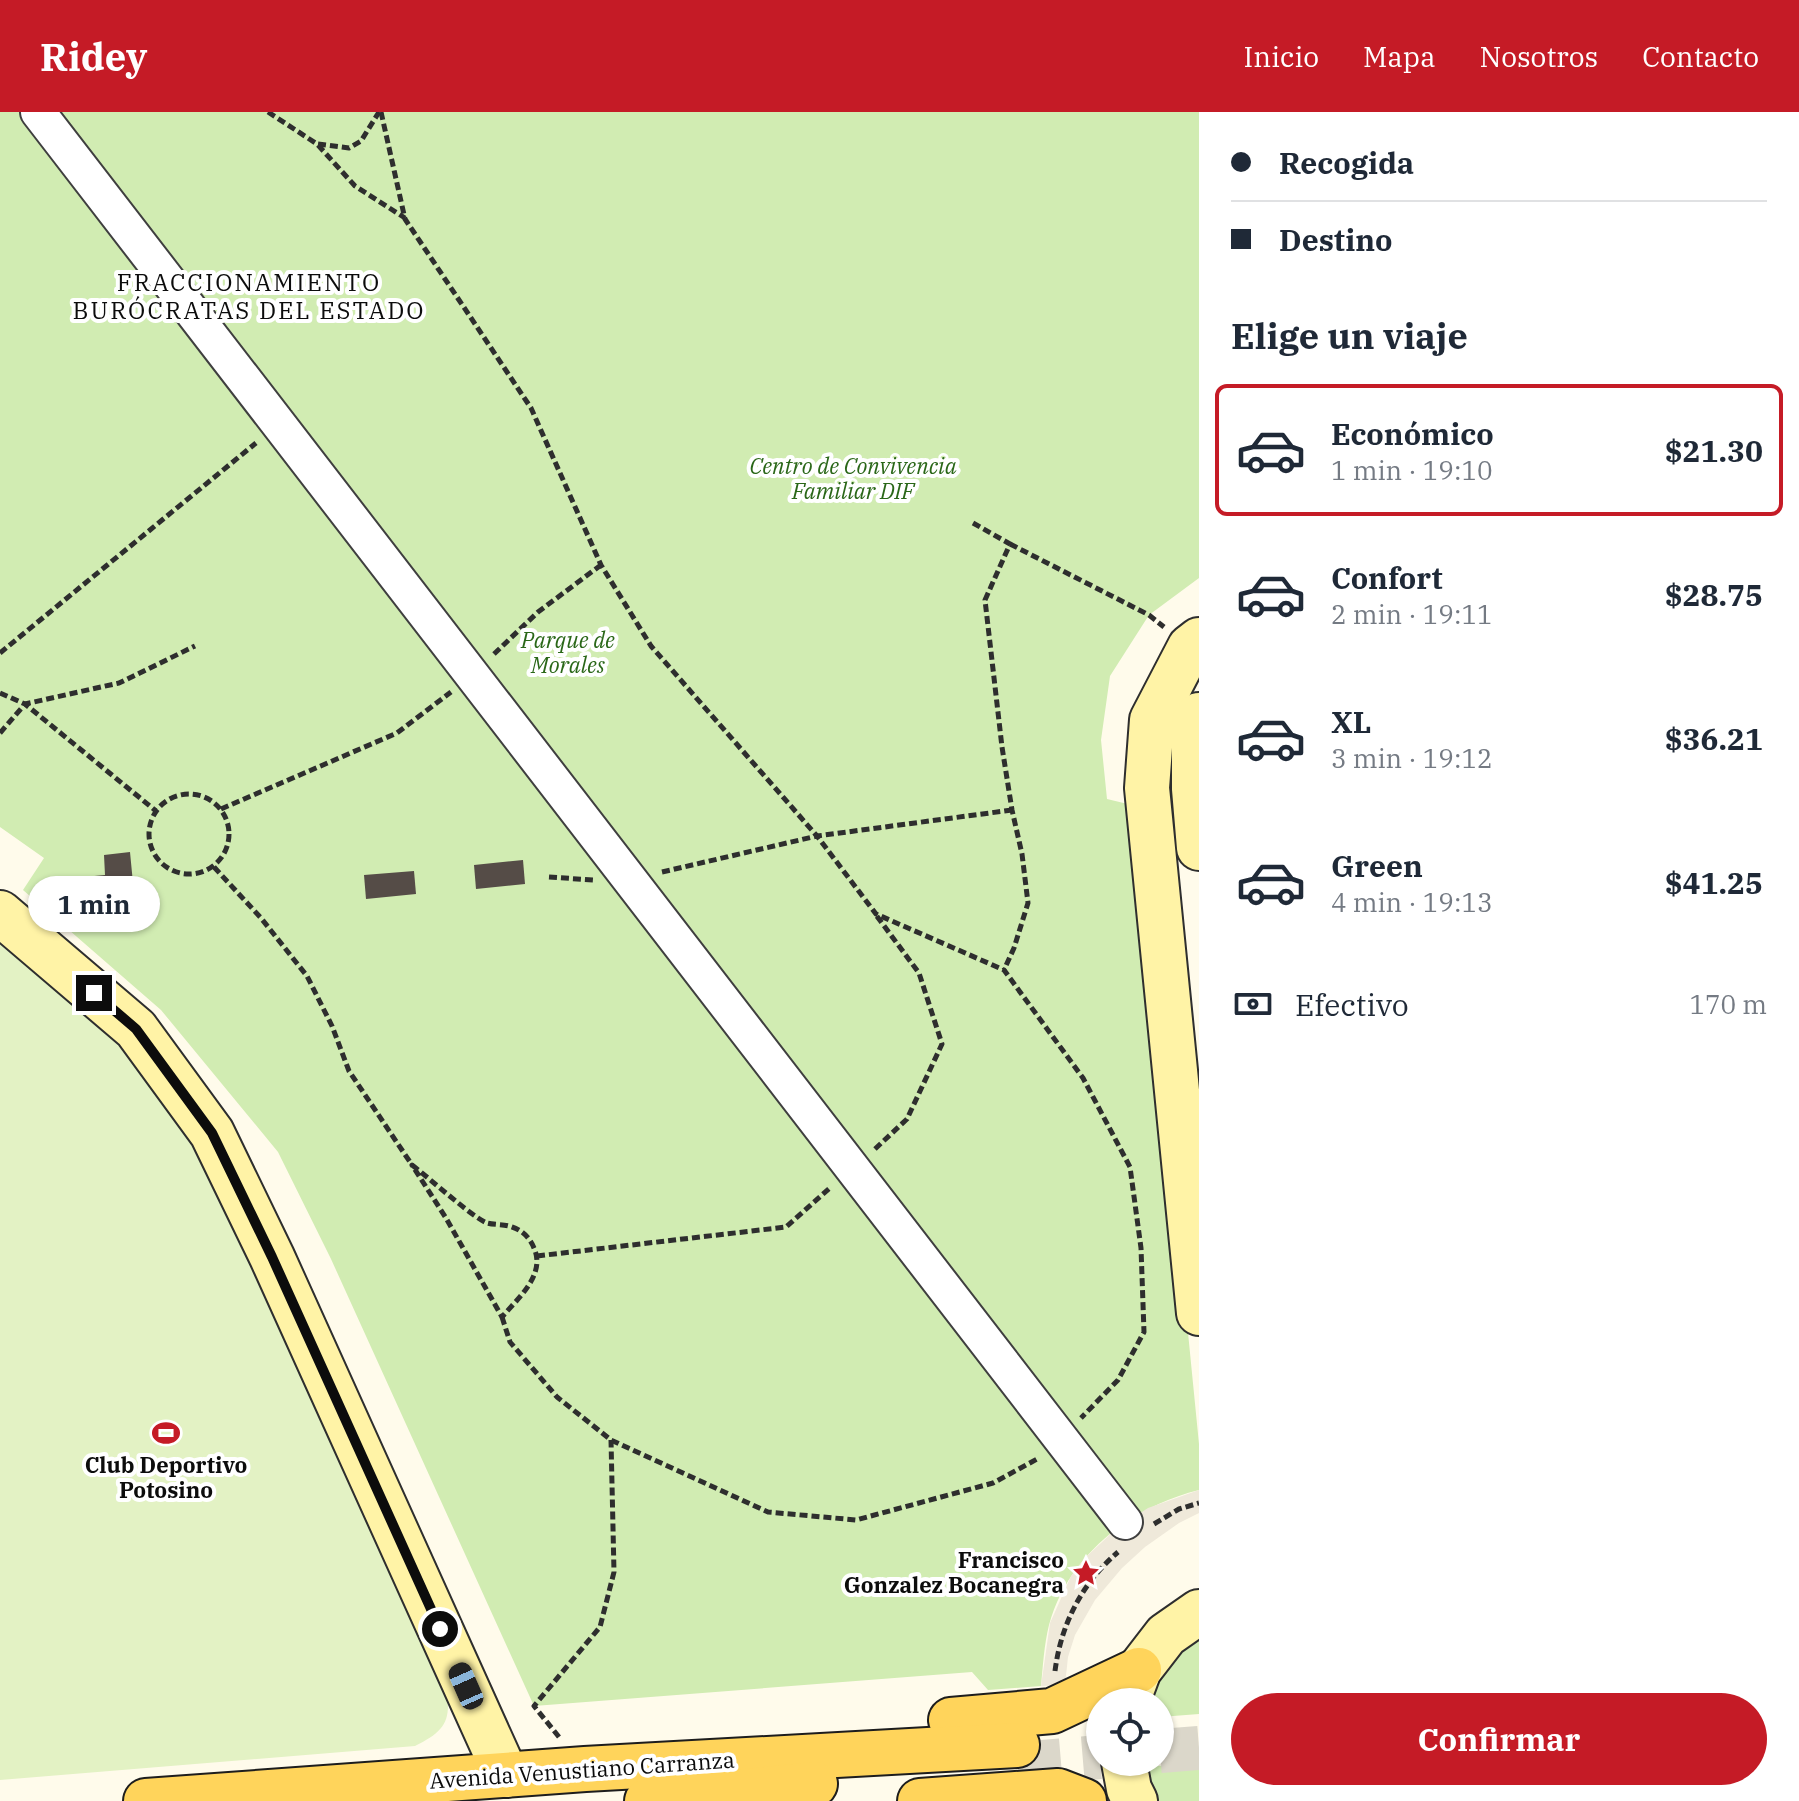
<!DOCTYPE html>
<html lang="es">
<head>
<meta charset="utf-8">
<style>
	:root { --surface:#fff; --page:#f6f6f7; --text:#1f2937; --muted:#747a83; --line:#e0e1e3; --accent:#c51b26 }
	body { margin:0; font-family:"IBM Plex Serif",serif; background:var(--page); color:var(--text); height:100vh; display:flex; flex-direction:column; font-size:30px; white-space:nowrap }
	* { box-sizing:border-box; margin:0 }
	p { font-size:26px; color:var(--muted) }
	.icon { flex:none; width:44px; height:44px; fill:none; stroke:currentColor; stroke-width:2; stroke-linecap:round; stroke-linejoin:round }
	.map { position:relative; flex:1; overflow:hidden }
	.sheet { display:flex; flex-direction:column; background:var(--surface); width:600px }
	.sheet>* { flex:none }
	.top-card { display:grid; align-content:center; height:176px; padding:0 32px; background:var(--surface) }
	.buttons { position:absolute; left:1086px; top:1576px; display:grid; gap:16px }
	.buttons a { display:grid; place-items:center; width:88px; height:88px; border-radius:50%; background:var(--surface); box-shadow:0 2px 6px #0004; font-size:40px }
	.end { position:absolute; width:36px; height:36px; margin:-18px; border:10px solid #0c0c0c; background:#fff; box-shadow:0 0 0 4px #fff }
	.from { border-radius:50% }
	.bubble { position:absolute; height:56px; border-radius:28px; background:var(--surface); box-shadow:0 2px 6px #0004; font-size:26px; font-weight:800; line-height:56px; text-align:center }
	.car { position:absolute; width:24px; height:48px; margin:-24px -12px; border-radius:10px; box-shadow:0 0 6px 2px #0007; background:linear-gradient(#222 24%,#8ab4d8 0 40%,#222 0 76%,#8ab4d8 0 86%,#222 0) }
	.top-card b { display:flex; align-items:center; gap:28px; height:76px; font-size:30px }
	.top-card b+b { border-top:2px solid var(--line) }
	.top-card i { width:20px; height:20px; background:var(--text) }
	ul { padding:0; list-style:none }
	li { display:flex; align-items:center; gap:24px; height:132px; margin:0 16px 12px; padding:0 16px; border:4px solid transparent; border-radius:12px }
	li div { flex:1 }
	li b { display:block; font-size:30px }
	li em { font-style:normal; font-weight:800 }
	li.current { border-color:var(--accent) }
	li>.icon { width:72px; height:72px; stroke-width:1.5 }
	h2 { padding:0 32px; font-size:36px; line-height:96px }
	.pay { display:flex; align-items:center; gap:20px; height:88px; padding:0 32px; font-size:30px }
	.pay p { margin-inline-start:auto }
	.cta { display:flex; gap:16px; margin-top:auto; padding:16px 32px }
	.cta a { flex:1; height:92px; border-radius:48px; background:var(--accent); color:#fff; font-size:32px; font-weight:800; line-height:92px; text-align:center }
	header { display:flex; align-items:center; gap:48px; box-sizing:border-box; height:112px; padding:0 40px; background:var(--accent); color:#fff }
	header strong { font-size:38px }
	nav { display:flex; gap:44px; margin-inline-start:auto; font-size:28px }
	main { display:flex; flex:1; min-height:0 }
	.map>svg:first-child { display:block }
	.green { fill:#d1ecb2 }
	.pitch { fill:#e3f2c4 }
	.plaza { fill:#efe9da }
	.building { fill:#554c47 }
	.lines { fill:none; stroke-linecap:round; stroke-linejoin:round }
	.primary-tunnel { stroke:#dbd7ca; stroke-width:44; stroke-dasharray:44 22; stroke-linecap:butt }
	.street-casing { stroke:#3f3f3f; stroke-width:38 }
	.secondary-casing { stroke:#2e2e2e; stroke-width:48 }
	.primary-casing { stroke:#1d1d1d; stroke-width:48 }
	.path { stroke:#2e2e2e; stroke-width:5; stroke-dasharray:8 4; stroke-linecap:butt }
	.street { stroke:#fff; stroke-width:34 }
	.secondary { stroke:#fff3a6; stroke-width:44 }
	.primary { stroke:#ffd45b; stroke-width:44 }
	.route { stroke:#0c0c0c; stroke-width:10 }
	.labels { text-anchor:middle; stroke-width:8; stroke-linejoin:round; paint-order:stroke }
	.park-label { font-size:22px; font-style:italic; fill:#2a6718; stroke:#fff }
	.poi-label { font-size:22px; font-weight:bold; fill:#0c0c0c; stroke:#fff }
	.street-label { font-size:22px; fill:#0c0c0c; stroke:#fff }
	.neighbourhood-label { font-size:24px; letter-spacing:2px; fill:#0c0c0c; stroke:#fff }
</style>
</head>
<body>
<header>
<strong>Ridey</strong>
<nav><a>Inicio</a><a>Mapa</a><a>Nosotros</a><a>Contacto</a></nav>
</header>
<main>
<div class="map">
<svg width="1199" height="1689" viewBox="0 0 1199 1689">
	<rect width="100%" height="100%" fill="#fffbeb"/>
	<g class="green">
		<path d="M0,0H1199V466L1149,503L1110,564L1101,628L1107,687L1136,694L1199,1332V1378C1131,1395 1068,1443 1049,1513C1044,1533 1043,1554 1041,1574L988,1578L972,1560L534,1594L331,1147L278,1040L161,898L23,778L44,746L0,715Z"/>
		<path d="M1199,1519V1602L1160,1605V1590H1143L1155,1563Z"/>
		<path d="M1199,1651V1689H1152L1144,1655Z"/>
	</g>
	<path class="pitch" d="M0,817L93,891L219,1067L446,1575C452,1609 445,1619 415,1634L0,1668Z"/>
	<path class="plaza" d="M1199,1378V1401L1179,1411L1145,1435L1122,1456L1095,1488L1075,1523L1068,1545L1065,1573L1041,1574L1050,1511L1071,1464L1086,1445L1116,1417L1148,1396Z"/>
	<g class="building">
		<path d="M130,740L135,792L66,799L63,767L105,763L104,743Z"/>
		<path d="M523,748L525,772L476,777L474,753Z"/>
		<path d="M414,759L416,782L366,787L364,763Z"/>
	</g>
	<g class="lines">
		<g class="primary-tunnel">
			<path d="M1160,1639L1199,1636"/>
			<path d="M1017,1652L1100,1645"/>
		</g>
		<g class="street-casing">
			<path id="street" d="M38,0L1125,1410"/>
		</g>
		<g class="secondary-casing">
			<g id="secondary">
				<path d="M1199,528L1190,535L1152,608L1147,676L1199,1201"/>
				<path d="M1199,603L1194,610V677L1199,736"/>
				<path d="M0,801L136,917L212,1021L272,1145L506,1663"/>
				<path d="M1127,1590L1139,1558L1166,1523L1199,1500"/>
				<path d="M1124,1650L1129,1677L1135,1689"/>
			</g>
		</g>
		<g class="primary-casing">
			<g id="primary">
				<path d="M951,1608L1052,1599L1139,1558"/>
				<path d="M146,1689L585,1657L1017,1633"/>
				<path d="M647,1689L815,1672"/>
				<path d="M920,1689L1058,1679L1084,1689"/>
			</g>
		</g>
		<g class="path">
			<path d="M268,0L317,32L355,74L405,106"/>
			<path d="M381,0L405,107L531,296L601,453L651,534L817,724L876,802L1004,858L1083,966L1130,1055L1141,1136L1144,1220L1118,1268L1081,1306"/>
			<path d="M318,32L349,36L361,29L379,0"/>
			<path d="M973,411L1010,432L985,488L1002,635L1012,698L1022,742L1028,791L1014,836L1004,858"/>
			<path d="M1010,432L1149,503L1164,515"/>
			<path d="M0,541L256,331"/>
			<path d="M494,542L538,500L601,453"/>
			<path d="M0,581L25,592L156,699"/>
			<path d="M0,621L25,592L119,571L195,534"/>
			<circle cx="189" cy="722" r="40"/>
			<path d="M221,697L397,621L451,580"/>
			<path d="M214,755L261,806L307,864L332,914L349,959L412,1053"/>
			<path d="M662,760L817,724L1012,698"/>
			<path d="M549,765L593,768"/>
			<path d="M875,1037L907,1007L942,932L919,861L876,803"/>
			<path d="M412,1053C428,1065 472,1105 487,1111C495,1113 504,1112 512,1115C522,1118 530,1126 534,1136C546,1163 518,1186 502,1205L446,1106Z"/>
			<path d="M537,1144L786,1115L831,1075"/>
			<path d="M502,1205L510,1230L557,1285L611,1328L768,1400L856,1408L993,1371L1039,1346"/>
			<path d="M1154,1412L1179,1397L1199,1391"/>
			<path d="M1055,1559C1061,1512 1082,1471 1118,1440"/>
			<path d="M559,1625L534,1594L600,1515L614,1460L611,1328"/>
		</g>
		<use href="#street" class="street"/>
		<use href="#secondary" class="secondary"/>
		<use href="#primary" class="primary"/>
	</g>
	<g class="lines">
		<path class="route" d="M94,881L136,917L212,1021L272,1145L440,1517"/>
	</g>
	<defs>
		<g id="stadium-bare" transform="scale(2.16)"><path d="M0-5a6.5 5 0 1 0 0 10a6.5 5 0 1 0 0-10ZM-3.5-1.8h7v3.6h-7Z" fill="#c51b26" stroke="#fff" stroke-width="2.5" paint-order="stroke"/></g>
		<g id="sight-bare" transform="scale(2.16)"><path d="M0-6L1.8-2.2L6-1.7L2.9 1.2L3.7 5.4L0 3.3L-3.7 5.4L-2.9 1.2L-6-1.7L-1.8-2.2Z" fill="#c51b26" stroke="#fff" stroke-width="2.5" paint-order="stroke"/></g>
	</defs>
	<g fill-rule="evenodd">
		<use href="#stadium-bare" x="166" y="1321"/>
		<use href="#sight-bare" x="1086" y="1461"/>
	</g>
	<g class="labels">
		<g class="park-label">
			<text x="853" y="362">Centro de Convivencia<tspan x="853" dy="25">Familiar DIF</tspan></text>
			<text x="568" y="536">Parque de<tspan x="568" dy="25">Morales</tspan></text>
		</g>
		<g class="poi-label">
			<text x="166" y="1361">Club Deportivo<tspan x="166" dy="25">Potosino</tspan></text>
			<text x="1064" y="1456" text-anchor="end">Francisco<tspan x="1064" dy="25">Gonzalez Bocanegra</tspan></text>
		</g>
		<g class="street-label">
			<text transform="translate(582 1658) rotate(-4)" y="8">Avenida Venustiano Carranza</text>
		</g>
		<g class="neighbourhood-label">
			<text x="249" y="179">FRACCIONAMIENTO<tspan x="249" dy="28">BURÓCRATAS DEL ESTADO</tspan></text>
		</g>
	</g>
</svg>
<div class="buttons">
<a><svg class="icon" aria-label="locate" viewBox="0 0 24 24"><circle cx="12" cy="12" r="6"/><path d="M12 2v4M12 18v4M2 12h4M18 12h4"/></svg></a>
</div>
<i class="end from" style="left:440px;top:1517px"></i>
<i class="end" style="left:94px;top:881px"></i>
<div class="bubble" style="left:28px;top:764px;width:132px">1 min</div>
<i class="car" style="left:466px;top:1574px;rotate:336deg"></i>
</div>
<section class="sheet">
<div class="top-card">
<b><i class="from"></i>Recogida</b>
<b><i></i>Destino</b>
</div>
<h2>Elige un viaje</h2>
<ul>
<li class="current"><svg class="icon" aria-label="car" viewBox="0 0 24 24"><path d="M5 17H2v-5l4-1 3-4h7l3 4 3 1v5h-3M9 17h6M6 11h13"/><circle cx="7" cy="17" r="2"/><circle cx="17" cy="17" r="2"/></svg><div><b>Económico</b><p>1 min · 19:10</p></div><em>$21.30</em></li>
<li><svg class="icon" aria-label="car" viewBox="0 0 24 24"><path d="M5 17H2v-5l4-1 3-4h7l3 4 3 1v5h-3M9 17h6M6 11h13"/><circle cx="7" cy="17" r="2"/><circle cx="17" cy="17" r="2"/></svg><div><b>Confort</b><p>2 min · 19:11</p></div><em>$28.75</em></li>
<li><svg class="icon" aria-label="car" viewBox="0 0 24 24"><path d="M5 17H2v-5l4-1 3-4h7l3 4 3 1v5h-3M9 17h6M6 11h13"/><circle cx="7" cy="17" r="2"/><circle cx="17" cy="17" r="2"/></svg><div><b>XL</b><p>3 min · 19:12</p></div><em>$36.21</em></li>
<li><svg class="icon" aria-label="car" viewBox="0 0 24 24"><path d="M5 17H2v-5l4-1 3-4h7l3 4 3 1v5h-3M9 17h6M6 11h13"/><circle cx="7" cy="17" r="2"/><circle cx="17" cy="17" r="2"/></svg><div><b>Green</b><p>4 min · 19:13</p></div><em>$41.25</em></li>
</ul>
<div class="pay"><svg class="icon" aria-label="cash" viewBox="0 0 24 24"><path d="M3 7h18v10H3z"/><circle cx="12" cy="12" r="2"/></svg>Efectivo<p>170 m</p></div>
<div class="cta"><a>Confirmar</a></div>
</section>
</main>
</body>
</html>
